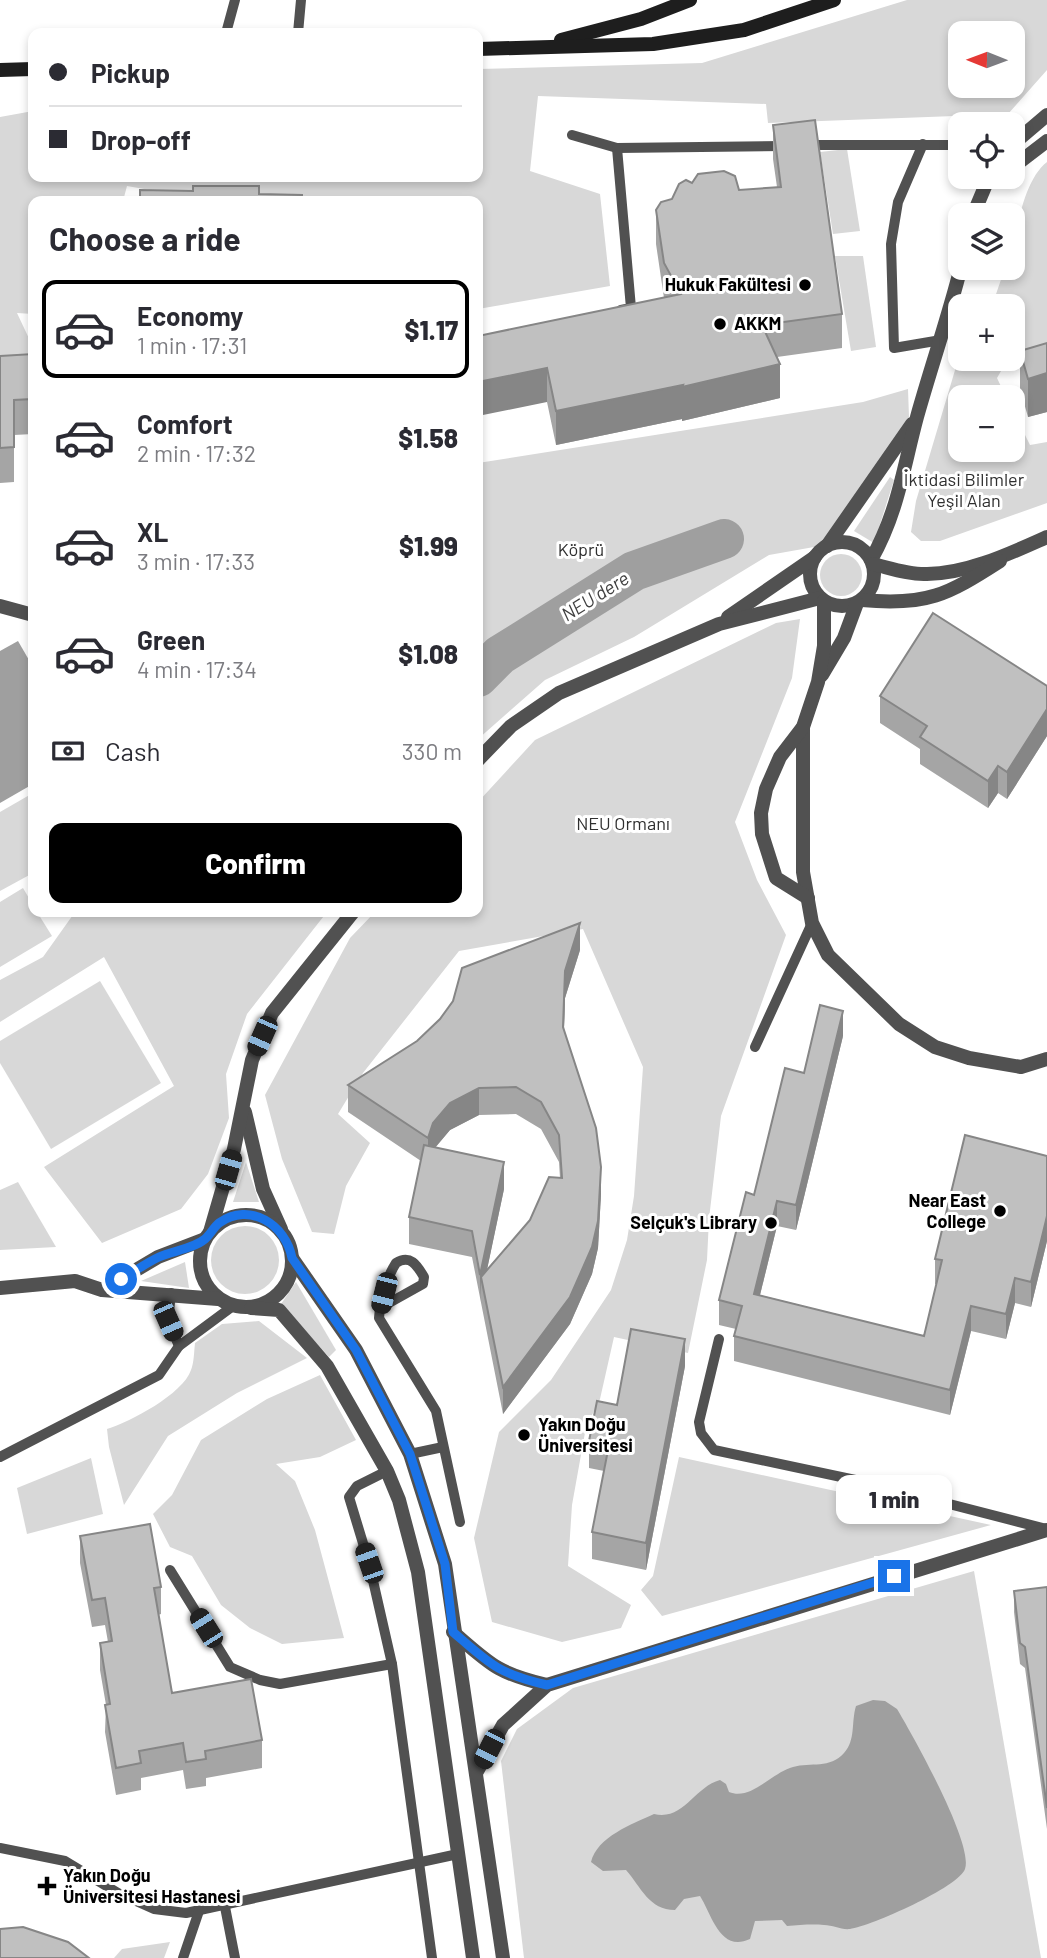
<!DOCTYPE html>
<html lang="en">
<head>
<meta charset="utf-8">
<style>
	:root { --surface:#fff; --page:#f2f2f3; --text:#2b2b33; --muted:#7c7c81; --line:#e1e1e2; --accent:#000 }
	body { margin:0; font-family:Barlow,sans-serif; background:var(--page); color:var(--text); height:100vh; display:flex; flex-direction:column; font-size:26px; white-space:nowrap }
	* { box-sizing:border-box; margin:0 }
	p { font-size:23px; color:var(--muted) }
	.icon { flex:none; width:38px; height:38px; fill:none; stroke:currentColor; stroke-width:2; stroke-linecap:round; stroke-linejoin:round }
	.map { position:relative; flex:1; overflow:hidden }
	.drawer { position:absolute; left:28px; top:196px; width:455px; height:721px; display:flex; flex-direction:column; background:var(--surface); border-radius:14px; box-shadow:0 4px 10px #0003 }
	.drawer>* { flex:none }
	.banner { position:absolute; left:28px; top:28px; width:455px; height:154px; border-radius:14px; box-shadow:0 4px 10px #0003; display:grid; align-content:center; height:154px; padding:0 21px; background:var(--surface) }
	.needle { width:46px; rotate:271deg }
	.controls { position:absolute; left:948px; top:21px; display:grid; gap:14px }
	.controls a { display:grid; place-items:center; width:77px; height:77px; border-radius:14px; background:var(--surface); box-shadow:0 4px 10px #0003; font-size:35px }
	.end { position:absolute; width:32px; height:32px; margin:-16px; border:9px solid #1a73e8; background:#fff; box-shadow:0 0 0 4px #fff }
	.from { border-radius:50% }
	.bubble { position:absolute; height:49px; border-radius:14px; background:var(--surface); box-shadow:0 4px 10px #0003; font-size:23px; font-weight:800; line-height:49px; text-align:center }
	.car { position:absolute; width:21px; height:42px; margin:-21px -10px; border-radius:9px; box-shadow:0 0 5px 2px #0007; background:linear-gradient(#222 24%,#8ab4d8 0 40%,#222 0 76%,#8ab4d8 0 86%,#222 0) }
	.banner b { display:flex; align-items:center; gap:24px; height:66px; font-size:26px }
	.banner b+b { border-top:2px solid var(--line) }
	.banner i { width:18px; height:18px; background:var(--text) }
	ul { padding:0; list-style:none }
	li { display:flex; align-items:center; gap:21px; height:98px; margin:0 14px 10px; padding:0 7px; border:4px solid transparent; border-radius:14px }
	li div { flex:1 }
	li b { display:block; font-size:26px }
	li em { font-style:normal; font-weight:800 }
	li.current { border-color:var(--accent) }
	li>.icon { width:63px; height:63px; stroke-width:1.5 }
	h2 { padding:0 21px; font-size:32px; line-height:84px }
	.pay { display:flex; align-items:center; gap:18px; height:77px; padding:0 21px; font-size:26px }
	.pay p { margin-inline-start:auto }
	.action { display:flex; gap:14px; margin-top:auto; padding:14px 21px }
	.action a { flex:1; height:80px; border-radius:14px; background:var(--accent); color:#fff; font-size:28px; font-weight:800; line-height:80px; text-align:center }
	.map>svg:first-child { display:block }
	.green { fill:#d8d8d8; fill-rule:evenodd }
	.water { fill:#9f9f9f }
	.lines { fill:none; stroke-linecap:round; stroke-linejoin:round }
	.river { stroke:#9f9f9f; stroke-width:40 }
	.lane { stroke:#515151; stroke-width:10 }
	.street { stroke:#515151; stroke-width:14 }
	.secondary { stroke:#1e1e1e; stroke-width:14 }
	.wall { fill:#a5a5a5; fill-rule:evenodd }
	.shaded-wall { fill:#868686 }
	.building { fill:#c0c0c0; stroke:#868686; stroke-width:2 }
	.route { stroke:#1a73e8; stroke-width:9 }
	.poi-dot { fill:#000; stroke:#fff; stroke-width:2.5 }
	.labels { text-anchor:middle; stroke-width:6; stroke-linejoin:round; paint-order:stroke }
	.poi-label { font-size:18px; font-weight:bold; fill:#000; stroke:#fff; text-anchor:end }
	.park-label { font-size:18px; fill:#2f2f2f; stroke:#fff }
	.water-label { font-size:19px; font-style:italic; fill:#404040; stroke:#fff }
</style>
</head>
<body>
<div class="map">
<svg width="1047" height="1958" viewBox="0 0 1047 1958">
	<rect width="100%" height="100%" fill="#fff"/>
	<g class="green">
		<path d="M907,0H1047V70L1008,114L768,123L766,104L538,96L530,171L600,194L610,286L478,309V201H213L127,186L123,201H33V314L17,313L33,347V357L0,371V117L33,111V177H478V69L702,63ZM961,33H1013V86H961Z"/>
		<path d="M847,149L860,231L833,234L820,152Z"/>
		<path d="M1047,162V344L1013,356V306H987L995,297L1005,268H1013C1013,239 1023,180 1047,162Z"/>
		<path d="M835,256H863L876,347L851,351Z"/>
		<path d="M961,350V359H1008L997,378L1006,397H961V450H1013V411L1030,445L1047,442V503L940,541H921L911,532L916,501Z"/>
		<path d="M908,389L909,417L825,540L814,547L769,555L634,637L545,680L478,739V463L863,402Z"/>
		<path d="M890,477L894,480L874,543L854,531Z"/>
		<circle cx="841" cy="575" r="21"/>
		<path d="M800,619L792,678L735,822L757,880L786,935L721,1116L709,1219L707,1260L688,1353L614,1337L600,1399L586,1427L572,1505L568,1566L631,1605L621,1628L562,1642L492,1622L474,1538L499,1432L551,1380L611,1290L627,1240L634,1196L643,1067L583,929L459,951L363,1073L338,1114L370,1143L346,1186L334,1234L312,1232L282,1159L265,1095L350,938L375,912H478V802L535,740L776,623Z"/>
		<path d="M33,793V873L0,891V812Z"/>
		<path d="M23,888L33,905V912H37L52,936L0,967V902Z"/>
		<path d="M75,912H327L247,1014L226,1074L229,1118L208,1174L181,1209L102,1243L44,1167L174,1086L104,957L0,1022V980L43,957Z"/>
		<path d="M100,981L161,1083L51,1149L0,1063V1041Z"/>
		<path d="M246,1162L259,1202H233Z"/>
		<path d="M18,1182L56,1247L0,1250V1190Z"/>
		<circle cx="245" cy="1260" r="34"/>
		<path d="M185,1262L189,1288L141,1281Z"/>
		<path d="M296,1282L336,1350L329,1357L281,1304Z"/>
		<path d="M259,1321L307,1358L237,1393L168,1436L124,1505L109,1447L107,1429C130,1422 183,1394 191,1370C194,1363 194,1352 195,1343L222,1324Z"/>
		<path d="M320,1375L356,1440L320,1457L276,1464L295,1481L315,1530L344,1638L282,1644L250,1628L221,1605L192,1556L170,1547L153,1514L172,1495L201,1440L267,1399Z"/>
		<path d="M679,1457L991,1525L662,1616L641,1590L653,1576Z"/>
		<path d="M91,1458L103,1514L27,1534L17,1488Z"/>
		<path d="M974,1571L1041,1958H524L501,1761L517,1729L573,1688Z"/>
		<path d="M170,1942L164,1958H114L122,1949Z"/>
	</g>
	<g class="water">
		<path d="M18,641L33,667V784L0,803V651Z"/>
		<path d="M873,1700L885,1701L897,1709C912,1734 974,1844 965,1869C959,1887 871,1926 850,1929C841,1930 833,1925 824,1925C812,1924 799,1925 787,1926L782,1920L755,1921L750,1939C720,1953 712,1915 700,1896L684,1899L675,1910C649,1910 641,1887 626,1870L603,1871L591,1862C597,1837 632,1824 654,1814C684,1821 694,1787 720,1780L726,1784L729,1792C751,1801 771,1773 793,1767C811,1762 830,1769 844,1753C856,1740 851,1722 856,1706Z"/>
	</g>
	<g class="lines">
		<path class="river" d="M478,677L500,655L634,571L724,539"/>
		<g class="lane">
			<path d="M226,33L235,0"/>
			<path d="M298,33L301,0"/>
			<path d="M572,135L617,148L783,146"/>
			<path d="M923,144L898,202L891,244L894,348L941,340"/>
			<path d="M805,145H961"/>
			<path d="M617,148L631,308L621,310"/>
			<path d="M755,1047L812,923"/>
			<path d="M171,1293L168,1321L179,1346"/>
			<path d="M380,1308L423,1284L424,1277C417,1265 410,1254 396,1263C386,1279 380,1298 379,1318L436,1411L460,1522"/>
			<path d="M719,1339L699,1422L701,1433L714,1450L860,1481L1046,1529"/>
			<path d="M410,1454L443,1447"/>
			<path d="M0,1457L159,1375L179,1346L233,1306"/>
			<path d="M387,1471L357,1486L349,1497L369,1563L392,1664L432,1958"/>
			<path d="M170,1570L230,1667L260,1680L280,1684L392,1664"/>
			<path d="M0,1848L65,1861L118,1893L154,1909L186,1913L458,1854"/>
			<path d="M225,1907L235,1958"/>
			<path d="M183,1958L199,1911"/>
		</g>
		<g class="street">
			<path d="M1013,144L1047,115"/>
			<path d="M1013,167L1047,141"/>
			<path d="M973,215L989,177"/>
			<circle cx="842" cy="574" r="32"/>
			<path d="M827,546L912,424"/>
			<path d="M871,560C898,512 903,469 917,417C931,367 948,318 961,267"/>
			<path d="M873,564C890,568 910,575 927,574C967,574 1011,553 1047,537"/>
			<path d="M862,600C927,606 947,595 1000,561"/>
			<path d="M0,606L33,615"/>
			<path d="M728,617L815,557"/>
			<path d="M822,675L844,638L857,603"/>
			<path d="M803,727V872L812,923L828,955L899,1024L935,1047L969,1058L1021,1067L1047,1059"/>
			<path d="M478,760L511,726L559,693L719,624L820,598"/>
			<path d="M808,898L776,878L762,834L761,813L766,789L780,757L803,727L818,682L824,646V601"/>
			<path d="M245,1112L263,1189L281,1229"/>
			<circle cx="246" cy="1261" r="46"/>
			<path d="M210,1232L234,1149L252,1060L272,1013L353,912"/>
			<path d="M292,1258L356,1350L410,1454L445,1564L503,1958"/>
			<path d="M0,1288L75,1281L102,1290L218,1299"/>
			<path d="M104,1289L158,1257L205,1239"/>
			<path d="M251,1308L279,1310L327,1366L387,1471L399,1500L418,1572L473,1958"/>
			<path d="M453,1632C491,1665 497,1673 547,1685"/>
			<path d="M476,1773L503,1725L547,1685L1047,1530"/>
		</g>
		<g class="secondary">
			<path d="M561,40L641,19L690,0"/>
			<path d="M478,49L653,44L744,30L834,0"/>
			<path d="M0,70L33,69"/>
		</g>
	</g>
	<g class="wall">
		<path d="M773,125L842,314V348L777,357L780,398L682,421V419L556,445L547,402L478,336L664,298L656,244V210L672,199L692,183L739,190L777,187L773,159Z"/>
		<path d="M1047,343V412L1028,417L1020,389V351Z"/>
		<path d="M33,354V434L14,435V482L0,483V356Z"/>
		<path d="M1047,686V736L1007,799L998,793L988,808L920,764V749L880,723V696Z"/>
		<path d="M580,950L565,998L564,1031L601,1194L598,1248L592,1274L570,1324L503,1414L472,1257L409,1244V1217L421,1161L348,1112V1085ZM516,1114L541,1129L559,1162L560,1178L530,1220L487,1269L504,1189L435,1148L450,1130L479,1115Z"/>
		<path d="M843,1036L796,1230L777,1226L760,1295L924,1336L937,1284H935V1259L1047,1156V1241L1031,1307L1015,1303L1006,1339L971,1331L950,1415L734,1361V1336L736,1329L719,1325V1300L754,1195L804,1073Z"/>
		<path d="M685,1366L646,1570L592,1559V1532L604,1471L589,1468V1441L617,1405Z"/>
		<path d="M80,1536L161,1587V1614L158,1615L172,1693L262,1740V1768L206,1778V1786L186,1789L183,1770L141,1778V1790L116,1795L105,1732L106,1705L100,1670V1643L108,1642L105,1625L92,1627L80,1563Z"/>
		<path d="M1047,1587V1829L1025,1668L1020,1664L1014,1612V1591Z"/>
	</g>
	<g class="shaded-wall">
		<path d="M780,364V398L682,421V419L556,445V411Z"/>
		<path d="M547,368V402L478,416V382Z"/>
		<path d="M1047,373V412L1028,417V379Z"/>
		<path d="M1047,709V736L1007,799V772Z"/>
		<path d="M998,766V793L988,808V781Z"/>
		<path d="M580,923V950L565,998L563,1055L565,971Z"/>
		<path d="M843,1011V1036L796,1230V1205Z"/>
		<path d="M479,1088V1115L450,1130L433,1150L428,1165V1138L433,1123L450,1103Z"/>
		<path d="M504,1162V1189L483,1289L481,1277L480,1302V1275Z"/>
		<path d="M601,1167V1194L598,1248L592,1274L570,1324L503,1414V1387Z"/>
		<path d="M777,1201V1226L754,1319V1294Z"/>
		<path d="M1047,1216V1241L1031,1307V1282Z"/>
		<path d="M1015,1278V1303L1006,1339V1314Z"/>
		<path d="M971,1306V1331L950,1415V1390Z"/>
		<path d="M685,1339V1366L646,1570V1543Z"/>
	</g>
	<g class="building">
		<path d="M815,120L842,314L762,325L780,364L682,387L683,385L556,411L547,368L478,382V336L681,294L664,263L656,210L661,202L672,199L679,184L686,180L692,183L698,174L724,171L735,176L739,190L781,187L773,125Z"/>
		<path d="M193,186H259V194L302,195V199H313V201H140V190L193,191Z"/>
		<path d="M1047,343V373L1028,379L1020,351Z"/>
		<path d="M33,354V399L14,400V447L0,448V356Z"/>
		<path d="M933,613L1047,686V709L1007,772L998,766L988,781L920,737L927,726L880,696Z"/>
		<path d="M580,923L565,971L563,1027L596,1128L601,1167L598,1221L592,1247L570,1297L503,1387L481,1277L530,1220L549,1177L562,1178L559,1135L541,1102L516,1087L479,1088L450,1103L433,1123L428,1138L348,1085L417,1041L440,1019L453,1001L462,968Z"/>
		<path d="M820,1005L843,1011L796,1205L777,1201L754,1294L924,1336L942,1260L935,1259L965,1135L1047,1156V1216L1031,1282L1015,1278L1006,1314L971,1306L950,1390L734,1336L742,1306L719,1300L746,1192L754,1195L785,1068L804,1073Z"/>
		<path d="M424,1145L504,1162L480,1275L472,1231L409,1217Z"/>
		<path d="M631,1329L685,1339L646,1543L592,1532L609,1445L589,1441L597,1401L617,1405Z"/>
		<path d="M150,1524L161,1587L154,1588L172,1693L251,1679L262,1740L205,1751L206,1759L186,1762L183,1743L139,1751L141,1763L116,1768L105,1705L110,1704L100,1643L112,1641L105,1598L92,1600L80,1536Z"/>
		<path d="M1047,1587V1808L1025,1647L1020,1643L1014,1591Z"/>
		<path d="M23,1927L68,1942L89,1958H0V1929Z"/>
	</g>
	<g class="lines">
		<path class="route" d="M121,1279C134,1272 146,1263 159,1257C172,1251 193,1249 205,1239C210,1235 213,1228 219,1223C250,1201 286,1225 292,1258L356,1350L410,1454L445,1564L453,1632C491,1665 497,1673 547,1685L894,1576"/>
	</g>
	<g class="poi-dot">
		<circle cx="805" cy="285" r="7"/>
		<circle cx="720" cy="324" r="7"/>
		<circle cx="1000" cy="1211" r="7"/>
		<circle cx="771" cy="1223" r="7"/>
		<circle cx="524" cy="1435" r="7"/>
		<path d="M43.5 1875.5h7v7h7v7h-7v7h-7v-7h-7v-7h7z"/>
	</g>
	<g class="labels">
		<g class="poi-label">
			<text x="791" y="291">Hukuk Fakültesi</text>
			<text x="734" y="330" text-anchor="start">AKKM</text>
			<text x="986" y="1207">Near East<tspan x="986" dy="21">College</tspan></text>
			<text x="757" y="1229">Selçuk's Library</text>
			<text x="538" y="1431" text-anchor="start">Yakın Doğu<tspan x="538" dy="21">Üniversitesi</tspan></text>
			<text x="63" y="1882" text-anchor="start">Yakın Doğu<tspan x="63" dy="21">Üniversitesi Hastanesi</tspan></text>
		</g>
		<g class="park-label">
			<text x="964" y="486">İktidasi Bilimler<tspan x="964" dy="21">Yeşil Alan</tspan></text>
			<text x="581" y="556">Köprü</text>
			<text x="623" y="830">NEU Ormanı</text>
		</g>
		<g class="water-label">
			<text transform="translate(595 596) rotate(-32)" y="7">NEU dere</text>
		</g>
	</g>
</svg>
<div class="controls">
<a><svg class="needle" viewBox="-14 -14 28 28"><path d="M0-13l5 13h-10z" fill="#e53935"/><path d="M0 13l5-13h-10z" fill="#7c7c81"/></svg></a>
<a><svg class="icon" aria-label="locate" viewBox="0 0 24 24"><circle cx="12" cy="12" r="6"/><path d="M12 2v4M12 18v4M2 12h4M18 12h4"/></svg></a>
<a><svg class="icon" aria-label="layers" viewBox="0 0 24 24"><path d="M12 4l9 5-9 5-9-5zM3 14l9 5 9-5"/></svg></a>
<a>+</a>
<a>−</a>
</div>
<i class="end from" style="left:121px;top:1279px"></i>
<i class="end" style="left:894px;top:1576px"></i>
<div class="bubble" style="left:836px;top:1475px;width:116px">1 min</div>
<i class="car" style="left:262px;top:1036px;rotate:204deg"></i>
<i class="car" style="left:228px;top:1170px;rotate:16deg"></i>
<i class="car" style="left:384px;top:1293px;rotate:194deg"></i>
<i class="car" style="left:168px;top:1321px;rotate:156deg"></i>
<i class="car" style="left:369px;top:1563px;rotate:341deg"></i>
<i class="car" style="left:206px;top:1628px;rotate:328deg"></i>
<i class="car" style="left:489px;top:1749px;rotate:207deg"></i>
<div class="banner">
<b><i class="from"></i>Pickup</b>
<b><i></i>Drop-off</b>
</div>
<section class="drawer">
<h2>Choose a ride</h2>
<ul>
<li class="current"><svg class="icon" aria-label="car" viewBox="0 0 24 24"><path d="M5 17H2v-5l4-1 3-4h7l3 4 3 1v5h-3M9 17h6M6 11h13"/><circle cx="7" cy="17" r="2"/><circle cx="17" cy="17" r="2"/></svg><div><b>Economy</b><p>1 min · 17:31</p></div><em>$1.17</em></li>
<li><svg class="icon" aria-label="car" viewBox="0 0 24 24"><path d="M5 17H2v-5l4-1 3-4h7l3 4 3 1v5h-3M9 17h6M6 11h13"/><circle cx="7" cy="17" r="2"/><circle cx="17" cy="17" r="2"/></svg><div><b>Comfort</b><p>2 min · 17:32</p></div><em>$1.58</em></li>
<li><svg class="icon" aria-label="car" viewBox="0 0 24 24"><path d="M5 17H2v-5l4-1 3-4h7l3 4 3 1v5h-3M9 17h6M6 11h13"/><circle cx="7" cy="17" r="2"/><circle cx="17" cy="17" r="2"/></svg><div><b>XL</b><p>3 min · 17:33</p></div><em>$1.99</em></li>
<li><svg class="icon" aria-label="car" viewBox="0 0 24 24"><path d="M5 17H2v-5l4-1 3-4h7l3 4 3 1v5h-3M9 17h6M6 11h13"/><circle cx="7" cy="17" r="2"/><circle cx="17" cy="17" r="2"/></svg><div><b>Green</b><p>4 min · 17:34</p></div><em>$1.08</em></li>
</ul>
<div class="pay"><svg class="icon" aria-label="cash" viewBox="0 0 24 24"><path d="M3 7h18v10H3z"/><circle cx="12" cy="12" r="2"/></svg>Cash<p>330 m</p></div>
<div class="action"><a>Confirm</a></div>
</section>
</div>
</body>
</html>
